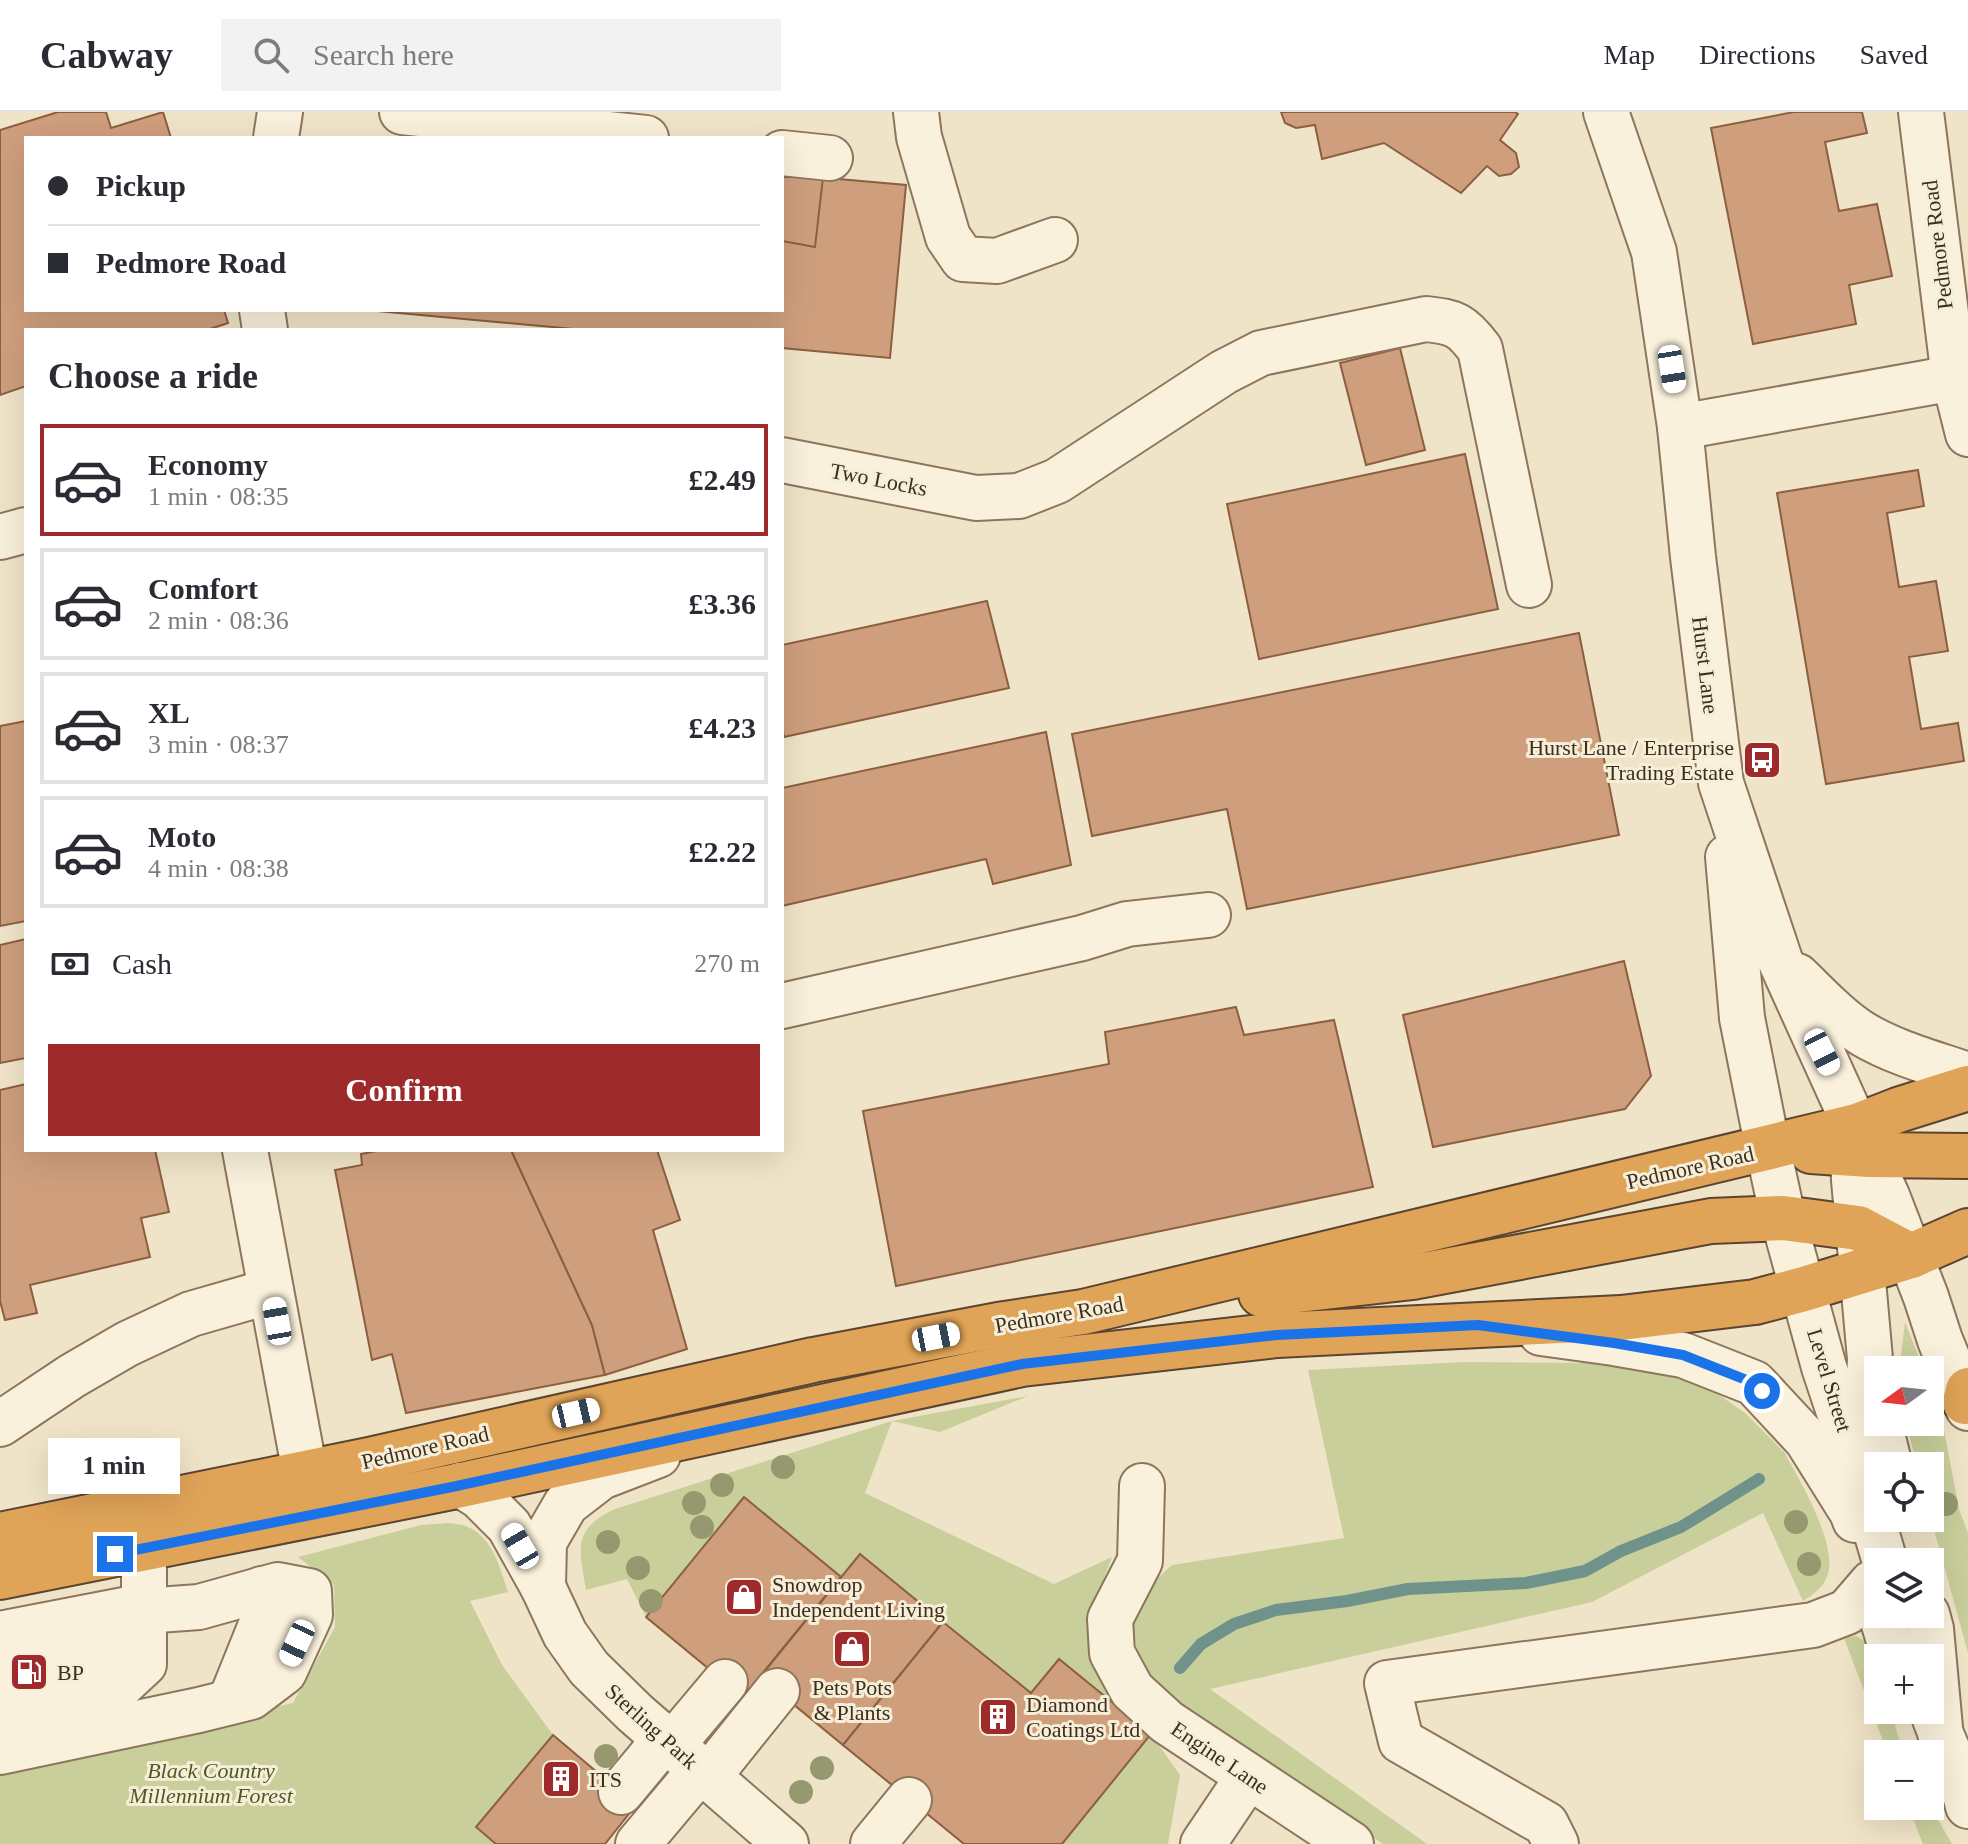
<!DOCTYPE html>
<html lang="en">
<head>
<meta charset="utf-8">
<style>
	:root { --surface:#fff; --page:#f2f2f3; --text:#2b2b33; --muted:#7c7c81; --line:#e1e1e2; --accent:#9e2a2b }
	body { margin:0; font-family:"Times New Roman",serif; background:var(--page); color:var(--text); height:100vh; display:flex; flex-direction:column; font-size:30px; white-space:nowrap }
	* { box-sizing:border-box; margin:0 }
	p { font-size:26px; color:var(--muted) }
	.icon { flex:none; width:44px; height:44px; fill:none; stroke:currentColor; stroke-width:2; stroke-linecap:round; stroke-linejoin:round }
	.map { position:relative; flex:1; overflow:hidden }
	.panel { position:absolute; left:24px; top:216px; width:760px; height:824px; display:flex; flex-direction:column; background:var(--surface); border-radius:0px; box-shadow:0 8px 32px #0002 }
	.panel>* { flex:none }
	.banner { position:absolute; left:24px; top:24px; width:760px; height:176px; border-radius:0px; box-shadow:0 8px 32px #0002; display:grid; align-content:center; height:176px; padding:0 24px; background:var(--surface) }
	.needle { width:52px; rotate:255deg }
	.fabs { position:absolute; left:1864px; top:1244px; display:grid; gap:16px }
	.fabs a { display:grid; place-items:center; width:80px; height:80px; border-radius:0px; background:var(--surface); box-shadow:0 8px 32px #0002; font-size:40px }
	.end { position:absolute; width:36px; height:36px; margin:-18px; border:10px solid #1a73e8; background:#fff; box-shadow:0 0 0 4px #fff }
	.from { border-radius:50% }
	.bubble { position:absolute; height:56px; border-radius:0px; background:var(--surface); box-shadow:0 8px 32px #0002; font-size:26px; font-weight:800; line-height:56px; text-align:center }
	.car { position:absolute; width:24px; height:48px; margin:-24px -12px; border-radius:10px; box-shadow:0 0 6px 2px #0007; background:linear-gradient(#fff 24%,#345 0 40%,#fff 0 76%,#345 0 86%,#fff 0) }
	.banner b { display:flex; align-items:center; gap:28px; height:76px; font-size:30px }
	.banner b+b { border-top:2px solid var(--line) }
	.banner i { width:20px; height:20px; background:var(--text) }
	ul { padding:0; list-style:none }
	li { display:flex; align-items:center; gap:24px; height:112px; margin:0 16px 12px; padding:0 8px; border:4px solid var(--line); border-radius:0px }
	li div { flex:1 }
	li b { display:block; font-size:30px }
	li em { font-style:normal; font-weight:800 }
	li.selected { border-color:var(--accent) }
	li>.icon { width:72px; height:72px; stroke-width:1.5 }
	h2 { padding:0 24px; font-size:36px; line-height:96px }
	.pay { display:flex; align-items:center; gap:20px; height:88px; padding:0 24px; font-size:30px }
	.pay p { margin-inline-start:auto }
	.button { display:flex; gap:16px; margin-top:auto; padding:16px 24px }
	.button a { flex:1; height:92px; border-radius:0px; background:var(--accent); color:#fff; font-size:32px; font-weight:800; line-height:92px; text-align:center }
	header { display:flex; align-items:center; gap:48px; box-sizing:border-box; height:112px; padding:0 40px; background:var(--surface); border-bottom:2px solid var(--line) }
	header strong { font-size:38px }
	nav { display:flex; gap:44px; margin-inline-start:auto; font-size:28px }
	.search { width:560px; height:72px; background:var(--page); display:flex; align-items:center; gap:20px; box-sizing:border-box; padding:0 28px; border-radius:0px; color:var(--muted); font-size:30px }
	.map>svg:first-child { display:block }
	.green { fill:#c9cf9b }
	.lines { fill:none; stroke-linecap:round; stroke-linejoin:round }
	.stream { stroke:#6f938a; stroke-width:12 }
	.building { fill:#cf9f7d; stroke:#8d5f41; stroke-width:2 }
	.minor-casing { stroke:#8d765c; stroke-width:48 }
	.highway-casing { stroke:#5b4430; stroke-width:48 }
	.minor { stroke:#faf1dc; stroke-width:44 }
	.highway { stroke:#e0a458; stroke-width:44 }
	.tree { fill:#96986f }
	.route { stroke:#1a73e8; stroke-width:10 }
	.labels { text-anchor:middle; stroke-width:6; stroke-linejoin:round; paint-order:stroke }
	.street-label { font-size:22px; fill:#3d2e20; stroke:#f7eed8 }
	.poi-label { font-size:22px; fill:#3d2e20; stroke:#f7eed8; text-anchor:start }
	.park-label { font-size:22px; font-style:italic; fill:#4d5a26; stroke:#f7eed8 }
</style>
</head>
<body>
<header>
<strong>Cabway</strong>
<div class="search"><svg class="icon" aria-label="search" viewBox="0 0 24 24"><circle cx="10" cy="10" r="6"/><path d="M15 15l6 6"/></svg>Search here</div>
<nav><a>Map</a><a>Directions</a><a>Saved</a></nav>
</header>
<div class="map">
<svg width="1968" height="1732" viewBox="0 0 1968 1732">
	<rect width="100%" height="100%" fill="#f0e4c8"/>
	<g class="green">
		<path d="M1905,1210L1924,1258H1893L1892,1255L1900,1252Z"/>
		<path d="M1464,1250L1587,1251L1659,1261L1708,1275L1745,1301L1786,1342V1344C1801,1369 1837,1433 1828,1462C1824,1475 1814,1482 1803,1489L1763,1401L1592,1490L1210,1577L1427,1732H1383L1191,1601L1153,1567L1136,1535L1133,1511L1146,1477L1172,1453L1344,1426L1308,1258Z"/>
		<path d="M1930,1273L1940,1297L1959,1397L1968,1421V1541L1930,1403V1354H1917L1906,1310H1930Z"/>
		<path d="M1028,1284L940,1320L892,1309L865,1381L1054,1472L1112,1445L1092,1498L1089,1538L1109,1588L1059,1547L1031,1581L860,1442L841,1465L744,1386L646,1505L627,1467L586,1478C579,1437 572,1417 615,1397L892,1309Z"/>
		<path d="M448,1411C454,1412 462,1412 468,1415C493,1426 500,1456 508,1480L470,1489L502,1553L553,1623L477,1715L496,1732H0V1654L293,1591L335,1515L334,1473L298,1445L421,1413Z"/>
		<path d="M1856,1524C1886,1539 1878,1570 1878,1598H1891L1903,1642H1888L1844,1526Z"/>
		<path d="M1151,1622L1180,1663L1168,1732H1062Z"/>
		<path d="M1908,1694H1930L1952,1732H1923Z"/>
	</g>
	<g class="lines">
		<path class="stream" d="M1180,1556L1201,1532L1234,1512L1276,1498L1347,1489L1408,1477L1526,1471L1585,1459L1621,1439L1681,1415L1759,1367"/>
	</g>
	<g class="building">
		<path d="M58,0H106L111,16L163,0L171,26H26V198H224L228,211L207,218H26V274L0,283V18Z"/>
		<path d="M1281,0H1515L1518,2L1500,28L1516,41L1519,55L1511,62L1499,64L1487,54L1461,81L1384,31L1322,47L1315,13L1296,16L1285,11Z"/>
		<path d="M1794,0H1862L1867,21L1825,30L1839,99L1877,92L1892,164L1849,173L1856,212L1753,232L1711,16Z"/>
		<path d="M782,62L906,73L890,246L782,236V218H585L366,198H782Z"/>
		<path d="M782,65H823L815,135L782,129Z"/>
		<path d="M1400,236L1425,338L1366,353L1340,251Z"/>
		<path d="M1465,342L1498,497L1259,547L1227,392Z"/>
		<path d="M1918,358L1924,394L1887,401L1899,475L1936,469L1948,539L1909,545L1921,617L1958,611L1964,649L1826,672L1777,381Z"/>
		<path d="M987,489L1009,576L784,625L782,615V533Z"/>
		<path d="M1579,521L1619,723L1247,797L1227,697L1092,724L1072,622Z"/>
		<path d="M26,609V809L0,814V614Z"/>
		<path d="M1046,620L1071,753L993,772L986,747L782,794V676Z"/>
		<path d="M26,827V946L0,951V833Z"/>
		<path d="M1624,849L1651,964L1625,997L1433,1035L1403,903Z"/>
		<path d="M1236,895L1244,923L1334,908L1373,1075L896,1174L863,999L1109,952L1105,920Z"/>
		<path d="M26,972V1038H155L169,1100L141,1106L150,1145L30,1173L37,1201L5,1208L0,1189V978Z"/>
		<path d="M381,1038H511L592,1213L605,1263L406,1301L392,1242L372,1248L335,1058L362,1053L361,1042Z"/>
		<path d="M511,1038H657L680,1108L653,1118L687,1237L605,1263L592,1213Z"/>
		<path d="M744,1385L841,1465L743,1585L646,1505Z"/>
		<path d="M860,1442L943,1510L843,1633L760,1565Z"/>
		<path d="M943,1510L1031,1581L1059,1547L1151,1622L1062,1732H964L843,1633Z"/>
		<path d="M553,1623L636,1693L605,1732H496L476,1715Z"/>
	</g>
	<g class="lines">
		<g class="minor-casing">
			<g id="minor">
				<path d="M402,0L646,26"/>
				<path d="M916,0L919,25L948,125L963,147L997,149L1055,128"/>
				<path d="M1606,0L1654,140L1680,315L1693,445L1721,671L1780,848L1887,1084L1926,1185L1940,1228L1968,1296"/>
				<path d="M1921,0L1954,266"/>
				<path d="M276,26L280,0"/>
				<path d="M782,41L830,46"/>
				<path d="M262,198L265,218"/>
				<path d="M1680,315L1954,266L1968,322"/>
				<path d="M782,348L976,386L1019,384L1057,369L1224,260L1261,241L1426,207C1455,210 1462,213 1480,237L1529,473"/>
				<path d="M0,425L26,418"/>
				<path d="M1728,745L1742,906L1768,1037L1783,1106L1824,1255L1856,1351L1885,1450"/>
				<path d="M1797,864C1818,884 1838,906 1863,922C1895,941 1933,951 1968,963"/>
				<path d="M782,894L1082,826L1127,812L1208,803"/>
				<path d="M1854,1031L1853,1042L1854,1068L1870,1247L1869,1270L1878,1306"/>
				<path d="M245,1038L305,1361"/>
				<path d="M1541,1221L1614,1231L1683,1243L1754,1271L1807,1328L1852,1400L1855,1408"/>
				<path d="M1879,1310L1890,1354"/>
				<path d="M0,1312L72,1264L127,1232L191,1202L271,1179"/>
				<path d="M461,1373L480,1385L509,1414L543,1475L565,1522L589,1556L635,1601L786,1732"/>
				<path d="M1142,1374L1140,1449L1110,1507L1112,1541L1132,1578L1167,1610L1351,1732"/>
				<path d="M543,1475L544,1430L566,1392L601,1365L658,1343"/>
				<path d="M1881,1502L1894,1546"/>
				<path d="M1927,1502L1931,1517L1941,1627"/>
				<path d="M0,1522L144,1494"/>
				<path d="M0,1557L144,1529"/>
				<path d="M230,1590L267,1498L262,1477"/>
				<path d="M0,1601L116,1578L144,1552V1436"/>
				<path d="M1933,1601C1943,1632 1961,1662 1968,1694"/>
				<path d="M672,1633L725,1570"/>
				<path d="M0,1640L199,1598L251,1585L284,1560L310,1503L309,1479L278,1473L199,1495L144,1499"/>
				<path d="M708,1665L777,1579"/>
				<path d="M621,1680L665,1627"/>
				<path d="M638,1732L700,1658"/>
				<path d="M873,1732L909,1688"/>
				<path d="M1203,1732L1248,1665"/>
				<path d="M1556,1732L1546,1712L1401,1629L1387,1571L1813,1513L1847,1500L1872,1471"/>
			</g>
		</g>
		<g class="highway-casing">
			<g id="highway">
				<path d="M1811,1039L1869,1043L1968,1044"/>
				<path d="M1261,1182L1413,1165L1711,1109L1783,1106L1858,1116L1911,1144"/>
				<path d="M1965,1290L1968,1278"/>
				<path d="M0,1423L369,1348L813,1248L998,1213L1083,1200L1857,1014L1898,998L1968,976"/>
				<path d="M0,1465L452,1375L1022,1252L1277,1223L1621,1206L1755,1190L1804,1177L1911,1144L1968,1119"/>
			</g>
		</g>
		<use href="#minor" class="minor"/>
		<use href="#highway" class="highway"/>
	</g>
	<g class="tree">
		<circle cx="783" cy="1355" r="12"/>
		<circle cx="722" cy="1373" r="12"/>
		<circle cx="694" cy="1391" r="12"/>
		<circle cx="1946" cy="1392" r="12"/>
		<circle cx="1796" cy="1410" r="12"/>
		<circle cx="702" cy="1415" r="12"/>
		<circle cx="608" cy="1430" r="12"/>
		<circle cx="1809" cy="1452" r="12"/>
		<circle cx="638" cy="1456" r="12"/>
		<circle cx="651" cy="1489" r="12"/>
		<circle cx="606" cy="1644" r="12"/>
		<circle cx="822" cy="1656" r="12"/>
		<circle cx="801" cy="1680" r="12"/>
	</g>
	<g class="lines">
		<path class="route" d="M115,1442L452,1375L1022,1252L1277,1223L1478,1213L1614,1231L1683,1243L1754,1271L1762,1279"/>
	</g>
	<defs>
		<g id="bus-square" transform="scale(2)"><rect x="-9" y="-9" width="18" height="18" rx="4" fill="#9e2a2b" stroke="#f7eed8"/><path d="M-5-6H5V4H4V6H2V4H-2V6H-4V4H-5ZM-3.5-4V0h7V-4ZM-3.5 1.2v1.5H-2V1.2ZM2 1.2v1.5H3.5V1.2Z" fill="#fff"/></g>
		<g id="shop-square" transform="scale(2)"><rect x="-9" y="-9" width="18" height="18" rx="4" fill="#9e2a2b" stroke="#f7eed8"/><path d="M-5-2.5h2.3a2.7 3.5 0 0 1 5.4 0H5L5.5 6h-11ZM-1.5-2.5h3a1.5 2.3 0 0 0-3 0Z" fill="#fff"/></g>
		<g id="fuel-square" transform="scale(2)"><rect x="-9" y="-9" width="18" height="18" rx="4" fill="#9e2a2b" stroke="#f7eed8"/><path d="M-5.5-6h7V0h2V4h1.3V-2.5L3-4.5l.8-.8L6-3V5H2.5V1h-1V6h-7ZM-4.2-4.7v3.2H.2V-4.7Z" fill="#fff"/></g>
		<g id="building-square" transform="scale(2)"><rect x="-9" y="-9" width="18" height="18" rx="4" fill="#9e2a2b" stroke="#f7eed8"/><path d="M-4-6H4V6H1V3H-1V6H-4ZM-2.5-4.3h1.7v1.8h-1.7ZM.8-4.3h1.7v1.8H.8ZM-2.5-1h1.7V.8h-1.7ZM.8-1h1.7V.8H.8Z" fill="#fff"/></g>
	</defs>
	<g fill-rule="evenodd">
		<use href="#bus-square" x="1762" y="648"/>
		<use href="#shop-square" x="744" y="1485"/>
		<use href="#shop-square" x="852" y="1537"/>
		<use href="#fuel-square" x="29" y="1560"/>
		<use href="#building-square" x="998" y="1605"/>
		<use href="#building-square" x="561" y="1667"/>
	</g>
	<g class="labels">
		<g class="street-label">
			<text transform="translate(1937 133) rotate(-97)" y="8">Pedmore Road</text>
			<text transform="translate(879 367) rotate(11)" y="8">Two Locks</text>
			<text transform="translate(1706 553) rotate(83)" y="8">Hurst Lane</text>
			<text transform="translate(1690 1055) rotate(-13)" y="8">Pedmore Road</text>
			<text transform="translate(1059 1202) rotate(-10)" y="8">Pedmore Road</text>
			<text transform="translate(1830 1268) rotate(73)" y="8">Level Street</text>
			<text transform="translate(425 1335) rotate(-13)" y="8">Pedmore Road</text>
			<text transform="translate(652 1614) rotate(42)" y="8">Sterling Park</text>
			<text transform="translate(1220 1645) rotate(34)" y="8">Engine Lane</text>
		</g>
		<g class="poi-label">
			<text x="1734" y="643" text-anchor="end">Hurst Lane / Enterprise<tspan x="1734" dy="25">Trading Estate</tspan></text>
			<text x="772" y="1480">Snowdrop<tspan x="772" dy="25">Independent Living</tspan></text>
			<text x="57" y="1568">BP</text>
			<text x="852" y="1583" text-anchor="middle">Pets Pots<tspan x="852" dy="25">&amp; Plants</tspan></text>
			<text x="1026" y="1600">Diamond<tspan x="1026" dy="25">Coatings Ltd</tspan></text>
			<text x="589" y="1675">ITS</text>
		</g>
		<g class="park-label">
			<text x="211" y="1666">Black Country<tspan x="211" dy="25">Millennium Forest</tspan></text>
		</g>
	</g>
</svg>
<div class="fabs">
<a><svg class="needle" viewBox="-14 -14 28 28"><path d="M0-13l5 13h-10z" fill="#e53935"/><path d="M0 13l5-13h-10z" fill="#7c7c81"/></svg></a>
<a><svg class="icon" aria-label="locate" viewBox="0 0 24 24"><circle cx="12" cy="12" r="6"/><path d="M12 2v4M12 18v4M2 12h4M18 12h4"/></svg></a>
<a><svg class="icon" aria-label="layers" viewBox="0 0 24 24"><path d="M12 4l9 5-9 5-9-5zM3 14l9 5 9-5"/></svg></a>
<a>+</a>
<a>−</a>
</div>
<i class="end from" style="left:1762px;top:1279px"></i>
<i class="end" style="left:115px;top:1442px"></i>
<div class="bubble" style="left:48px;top:1326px;width:132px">1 min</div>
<i class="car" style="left:1672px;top:257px;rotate:171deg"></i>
<i class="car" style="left:1822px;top:940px;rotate:153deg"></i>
<i class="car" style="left:277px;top:1209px;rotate:350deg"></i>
<i class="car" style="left:936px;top:1225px;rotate:79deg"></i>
<i class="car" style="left:576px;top:1301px;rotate:77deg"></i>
<i class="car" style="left:520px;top:1434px;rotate:330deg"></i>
<i class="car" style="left:297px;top:1531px;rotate:205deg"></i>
<div class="banner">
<b><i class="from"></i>Pickup</b>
<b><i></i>Pedmore Road</b>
</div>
<section class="panel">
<h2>Choose a ride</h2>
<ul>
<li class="selected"><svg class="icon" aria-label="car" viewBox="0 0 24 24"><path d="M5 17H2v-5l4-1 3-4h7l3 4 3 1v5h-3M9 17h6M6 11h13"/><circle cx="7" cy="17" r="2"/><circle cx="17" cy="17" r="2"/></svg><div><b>Economy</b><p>1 min · 08:35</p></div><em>£2.49</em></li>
<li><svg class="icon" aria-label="car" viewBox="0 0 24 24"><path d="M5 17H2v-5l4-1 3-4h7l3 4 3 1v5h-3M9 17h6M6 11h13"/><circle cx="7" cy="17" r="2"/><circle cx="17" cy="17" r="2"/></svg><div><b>Comfort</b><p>2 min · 08:36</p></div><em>£3.36</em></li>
<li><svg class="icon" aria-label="car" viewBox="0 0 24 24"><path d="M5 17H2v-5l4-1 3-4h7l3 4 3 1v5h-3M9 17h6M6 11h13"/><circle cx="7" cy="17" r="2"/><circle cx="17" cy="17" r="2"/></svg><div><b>XL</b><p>3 min · 08:37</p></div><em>£4.23</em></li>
<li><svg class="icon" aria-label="car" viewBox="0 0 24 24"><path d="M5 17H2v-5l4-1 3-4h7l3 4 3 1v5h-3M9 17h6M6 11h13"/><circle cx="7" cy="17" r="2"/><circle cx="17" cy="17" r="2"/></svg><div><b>Moto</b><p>4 min · 08:38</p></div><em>£2.22</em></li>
</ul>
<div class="pay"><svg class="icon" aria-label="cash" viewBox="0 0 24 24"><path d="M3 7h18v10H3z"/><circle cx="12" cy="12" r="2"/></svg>Cash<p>270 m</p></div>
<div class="button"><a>Confirm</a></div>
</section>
</div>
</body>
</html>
